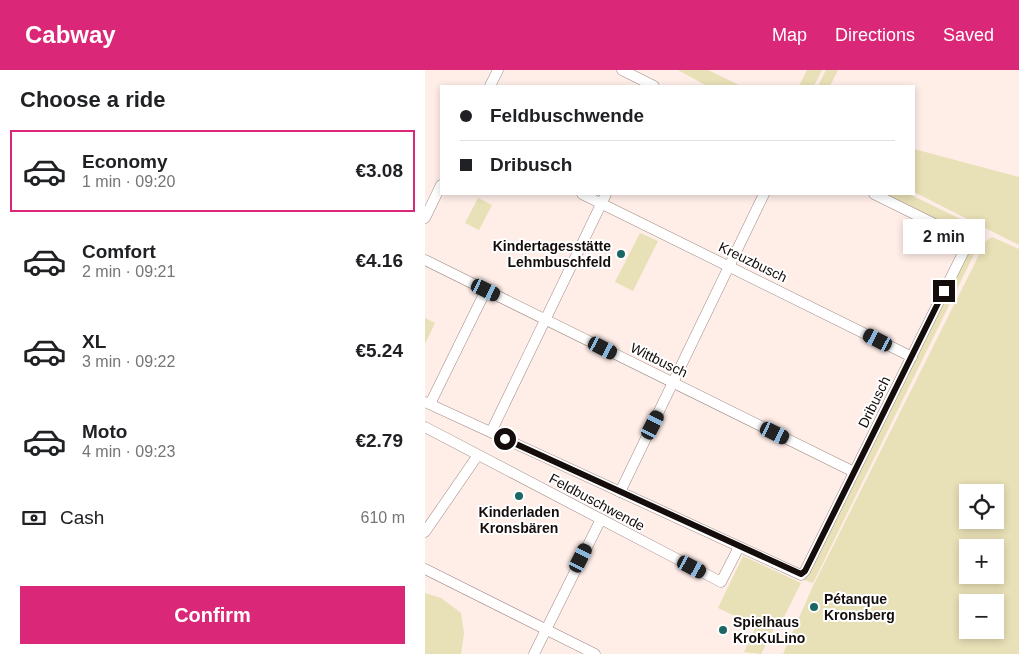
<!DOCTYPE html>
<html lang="en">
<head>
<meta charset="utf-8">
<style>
	:root { --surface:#fff; --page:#f6f6f6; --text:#202124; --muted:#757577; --line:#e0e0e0; --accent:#db2777 }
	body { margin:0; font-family:Helvetica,sans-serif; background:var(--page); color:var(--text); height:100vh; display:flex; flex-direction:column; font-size:19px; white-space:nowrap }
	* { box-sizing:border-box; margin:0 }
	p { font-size:16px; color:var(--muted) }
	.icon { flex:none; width:28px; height:28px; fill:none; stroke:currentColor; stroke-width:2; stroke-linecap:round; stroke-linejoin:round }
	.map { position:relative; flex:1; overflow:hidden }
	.drawer { display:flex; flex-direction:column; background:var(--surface); width:425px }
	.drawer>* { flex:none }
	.guide { position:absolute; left:15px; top:15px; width:475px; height:110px; border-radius:0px; box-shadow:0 2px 8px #0003; display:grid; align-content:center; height:110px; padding:0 20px; background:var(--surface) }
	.controls { position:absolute; left:534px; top:414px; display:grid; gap:10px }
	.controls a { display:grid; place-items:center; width:45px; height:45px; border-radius:0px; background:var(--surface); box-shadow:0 2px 8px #0003; font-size:25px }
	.end { position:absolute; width:22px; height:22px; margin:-11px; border:6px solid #140d0b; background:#fff; box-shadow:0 0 0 2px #fff }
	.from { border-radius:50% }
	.bubble { position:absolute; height:35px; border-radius:0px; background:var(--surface); box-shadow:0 2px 8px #0003; font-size:16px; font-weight:600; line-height:35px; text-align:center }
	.car { position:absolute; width:15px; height:30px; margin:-15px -8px; border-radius:6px; box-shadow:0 0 4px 1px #0007; background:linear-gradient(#222 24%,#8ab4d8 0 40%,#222 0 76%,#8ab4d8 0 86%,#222 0) }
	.guide b { display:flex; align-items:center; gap:18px; height:48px; font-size:19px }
	.guide b+b { border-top:1px solid var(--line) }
	.guide i { width:12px; height:12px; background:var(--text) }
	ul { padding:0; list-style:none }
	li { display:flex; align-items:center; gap:15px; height:82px; margin:0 10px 8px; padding:0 10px; border:2px solid transparent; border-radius:0px }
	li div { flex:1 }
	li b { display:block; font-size:19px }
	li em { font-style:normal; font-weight:600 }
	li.active { border-color:var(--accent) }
	li>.icon { width:45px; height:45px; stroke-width:1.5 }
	h2 { padding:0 20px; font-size:22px; line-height:60px }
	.pay { display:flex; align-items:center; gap:12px; height:55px; padding:0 20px; font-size:19px }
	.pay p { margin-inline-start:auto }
	.action { display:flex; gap:10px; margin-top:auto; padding:10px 20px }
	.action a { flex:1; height:58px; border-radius:0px; background:var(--accent); color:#fff; font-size:20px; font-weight:600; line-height:58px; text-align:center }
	header { display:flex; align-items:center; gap:30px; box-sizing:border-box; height:70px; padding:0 25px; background:var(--accent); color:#fff }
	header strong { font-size:24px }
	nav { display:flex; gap:28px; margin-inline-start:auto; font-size:18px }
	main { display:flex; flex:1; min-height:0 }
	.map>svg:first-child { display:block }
	.green { fill:#e8e0b6; fill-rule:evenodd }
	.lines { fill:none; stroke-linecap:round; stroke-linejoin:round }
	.minor-casing { stroke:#9f8b85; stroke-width:11 }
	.minor { stroke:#fff; stroke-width:10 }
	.route { stroke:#140d0b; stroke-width:6 }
	.poi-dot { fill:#1a6765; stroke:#fff; stroke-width:2 }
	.labels { text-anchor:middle; stroke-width:4; stroke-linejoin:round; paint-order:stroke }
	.poi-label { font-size:14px; font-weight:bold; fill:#140d0b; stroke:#fff; text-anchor:start }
	.street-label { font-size:14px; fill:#140d0b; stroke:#fff }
</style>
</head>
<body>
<header>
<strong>Cabway</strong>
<nav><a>Map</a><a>Directions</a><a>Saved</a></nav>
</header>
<main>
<section class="drawer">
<h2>Choose a ride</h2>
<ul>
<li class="active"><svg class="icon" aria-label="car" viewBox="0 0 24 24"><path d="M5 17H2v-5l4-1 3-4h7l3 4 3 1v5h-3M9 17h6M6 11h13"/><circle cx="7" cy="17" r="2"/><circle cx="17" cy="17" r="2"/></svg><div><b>Economy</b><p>1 min · 09:20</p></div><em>€3.08</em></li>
<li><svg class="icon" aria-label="car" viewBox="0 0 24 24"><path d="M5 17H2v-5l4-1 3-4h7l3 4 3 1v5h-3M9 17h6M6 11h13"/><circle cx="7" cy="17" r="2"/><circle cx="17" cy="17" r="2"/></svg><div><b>Comfort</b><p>2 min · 09:21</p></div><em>€4.16</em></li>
<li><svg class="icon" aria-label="car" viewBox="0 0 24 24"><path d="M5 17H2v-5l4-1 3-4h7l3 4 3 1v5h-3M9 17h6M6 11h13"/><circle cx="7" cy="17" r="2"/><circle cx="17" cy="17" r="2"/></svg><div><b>XL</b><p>3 min · 09:22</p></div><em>€5.24</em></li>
<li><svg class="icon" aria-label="car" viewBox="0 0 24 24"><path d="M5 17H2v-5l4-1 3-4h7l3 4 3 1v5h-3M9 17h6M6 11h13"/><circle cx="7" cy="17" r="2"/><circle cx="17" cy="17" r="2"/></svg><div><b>Moto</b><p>4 min · 09:23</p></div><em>€2.79</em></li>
</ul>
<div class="pay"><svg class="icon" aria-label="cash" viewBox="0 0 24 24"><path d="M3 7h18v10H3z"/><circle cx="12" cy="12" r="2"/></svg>Cash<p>610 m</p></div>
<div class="action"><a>Confirm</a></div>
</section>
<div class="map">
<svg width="594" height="584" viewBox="0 0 594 584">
	<rect width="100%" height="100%" fill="#ffede8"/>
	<g class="green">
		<path d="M253,0H283L316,16H282Z"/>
		<path d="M382,0H397L389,16H374Z"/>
		<path d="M401,0H413L405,16H393Z"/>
		<path d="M489,79L594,107V175L489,122Z"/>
		<path d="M455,124H484L556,159L542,167Z"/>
		<path d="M53,128L67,135L54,160L40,153Z"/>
		<path d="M215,163L233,171L208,221L190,212Z"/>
		<path d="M567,167L594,179V584H358L388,516L561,171ZM542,422H570V450H542ZM542,478H570V505H542ZM570,532V560H542V532Z"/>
		<path d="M555,172L388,513L379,510L546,174Z"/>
		<path d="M0,248L10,253L0,274Z"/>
		<path d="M318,486L376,513L355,555L351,554L336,584L319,582L331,556L293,538Z"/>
		<path d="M0,523L16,528L36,543L39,563L36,584H0Z"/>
	</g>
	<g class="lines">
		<g class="minor-casing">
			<g id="minor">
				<path d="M197,0L229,16"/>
				<path d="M65,16L73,0"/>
				<path d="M157,124L487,287"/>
				<path d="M0,148L16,115"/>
				<path d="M0,190L429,402"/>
				<path d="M0,332L376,505L380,501L544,171L449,124"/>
				<path d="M5,334L61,220"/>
				<path d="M0,357L296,512L314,477"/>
				<path d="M66,362L181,124"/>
				<path d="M195,422L339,124"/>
				<path d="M0,462L53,385"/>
				<path d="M0,499L170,584"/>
				<path d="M109,584L176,449"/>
			</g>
		</g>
		<use href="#minor" class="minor"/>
	</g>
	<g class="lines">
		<path class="route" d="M80,369L376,504L380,501L519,221"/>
	</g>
	<g class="poi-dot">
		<circle cx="196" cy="184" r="5"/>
		<circle cx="94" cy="426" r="5"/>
		<circle cx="389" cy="537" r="5"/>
		<circle cx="298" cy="560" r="5"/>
	</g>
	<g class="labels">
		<g class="poi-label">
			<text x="186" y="181" text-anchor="end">Kindertagesstätte<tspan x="186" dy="16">Lehmbuschfeld</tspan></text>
			<text x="94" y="447" text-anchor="middle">Kinderladen<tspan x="94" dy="16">Kronsbären</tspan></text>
			<text x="399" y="534">Pétanque<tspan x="399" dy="16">Kronsberg</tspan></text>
			<text x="308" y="557">Spielhaus<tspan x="308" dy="16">KroKuLino</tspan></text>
		</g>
		<g class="street-label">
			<text transform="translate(328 192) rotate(26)" y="5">Kreuzbusch</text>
			<text transform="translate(234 290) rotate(26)" y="5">Wittbusch</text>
			<text transform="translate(449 332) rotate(-64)" y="5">Dribusch</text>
			<text transform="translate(172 432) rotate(28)" y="5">Feldbuschwende</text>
		</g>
	</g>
</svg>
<div class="controls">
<a><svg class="icon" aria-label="locate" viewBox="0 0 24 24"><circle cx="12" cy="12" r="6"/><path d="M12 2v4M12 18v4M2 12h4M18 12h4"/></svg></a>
<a>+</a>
<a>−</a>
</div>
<i class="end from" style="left:80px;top:369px"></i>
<i class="end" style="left:519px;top:221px"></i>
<div class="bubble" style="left:478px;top:149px;width:82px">2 min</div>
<i class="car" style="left:61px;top:220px;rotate:116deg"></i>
<i class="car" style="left:453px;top:270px;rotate:297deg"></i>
<i class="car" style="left:178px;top:278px;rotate:117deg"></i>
<i class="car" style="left:228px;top:355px;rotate:27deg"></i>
<i class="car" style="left:350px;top:363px;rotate:116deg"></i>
<i class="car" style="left:156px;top:488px;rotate:27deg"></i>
<i class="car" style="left:267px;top:497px;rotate:118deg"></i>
<div class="guide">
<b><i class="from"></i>Feldbuschwende</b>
<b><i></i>Dribusch</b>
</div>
</div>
</main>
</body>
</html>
